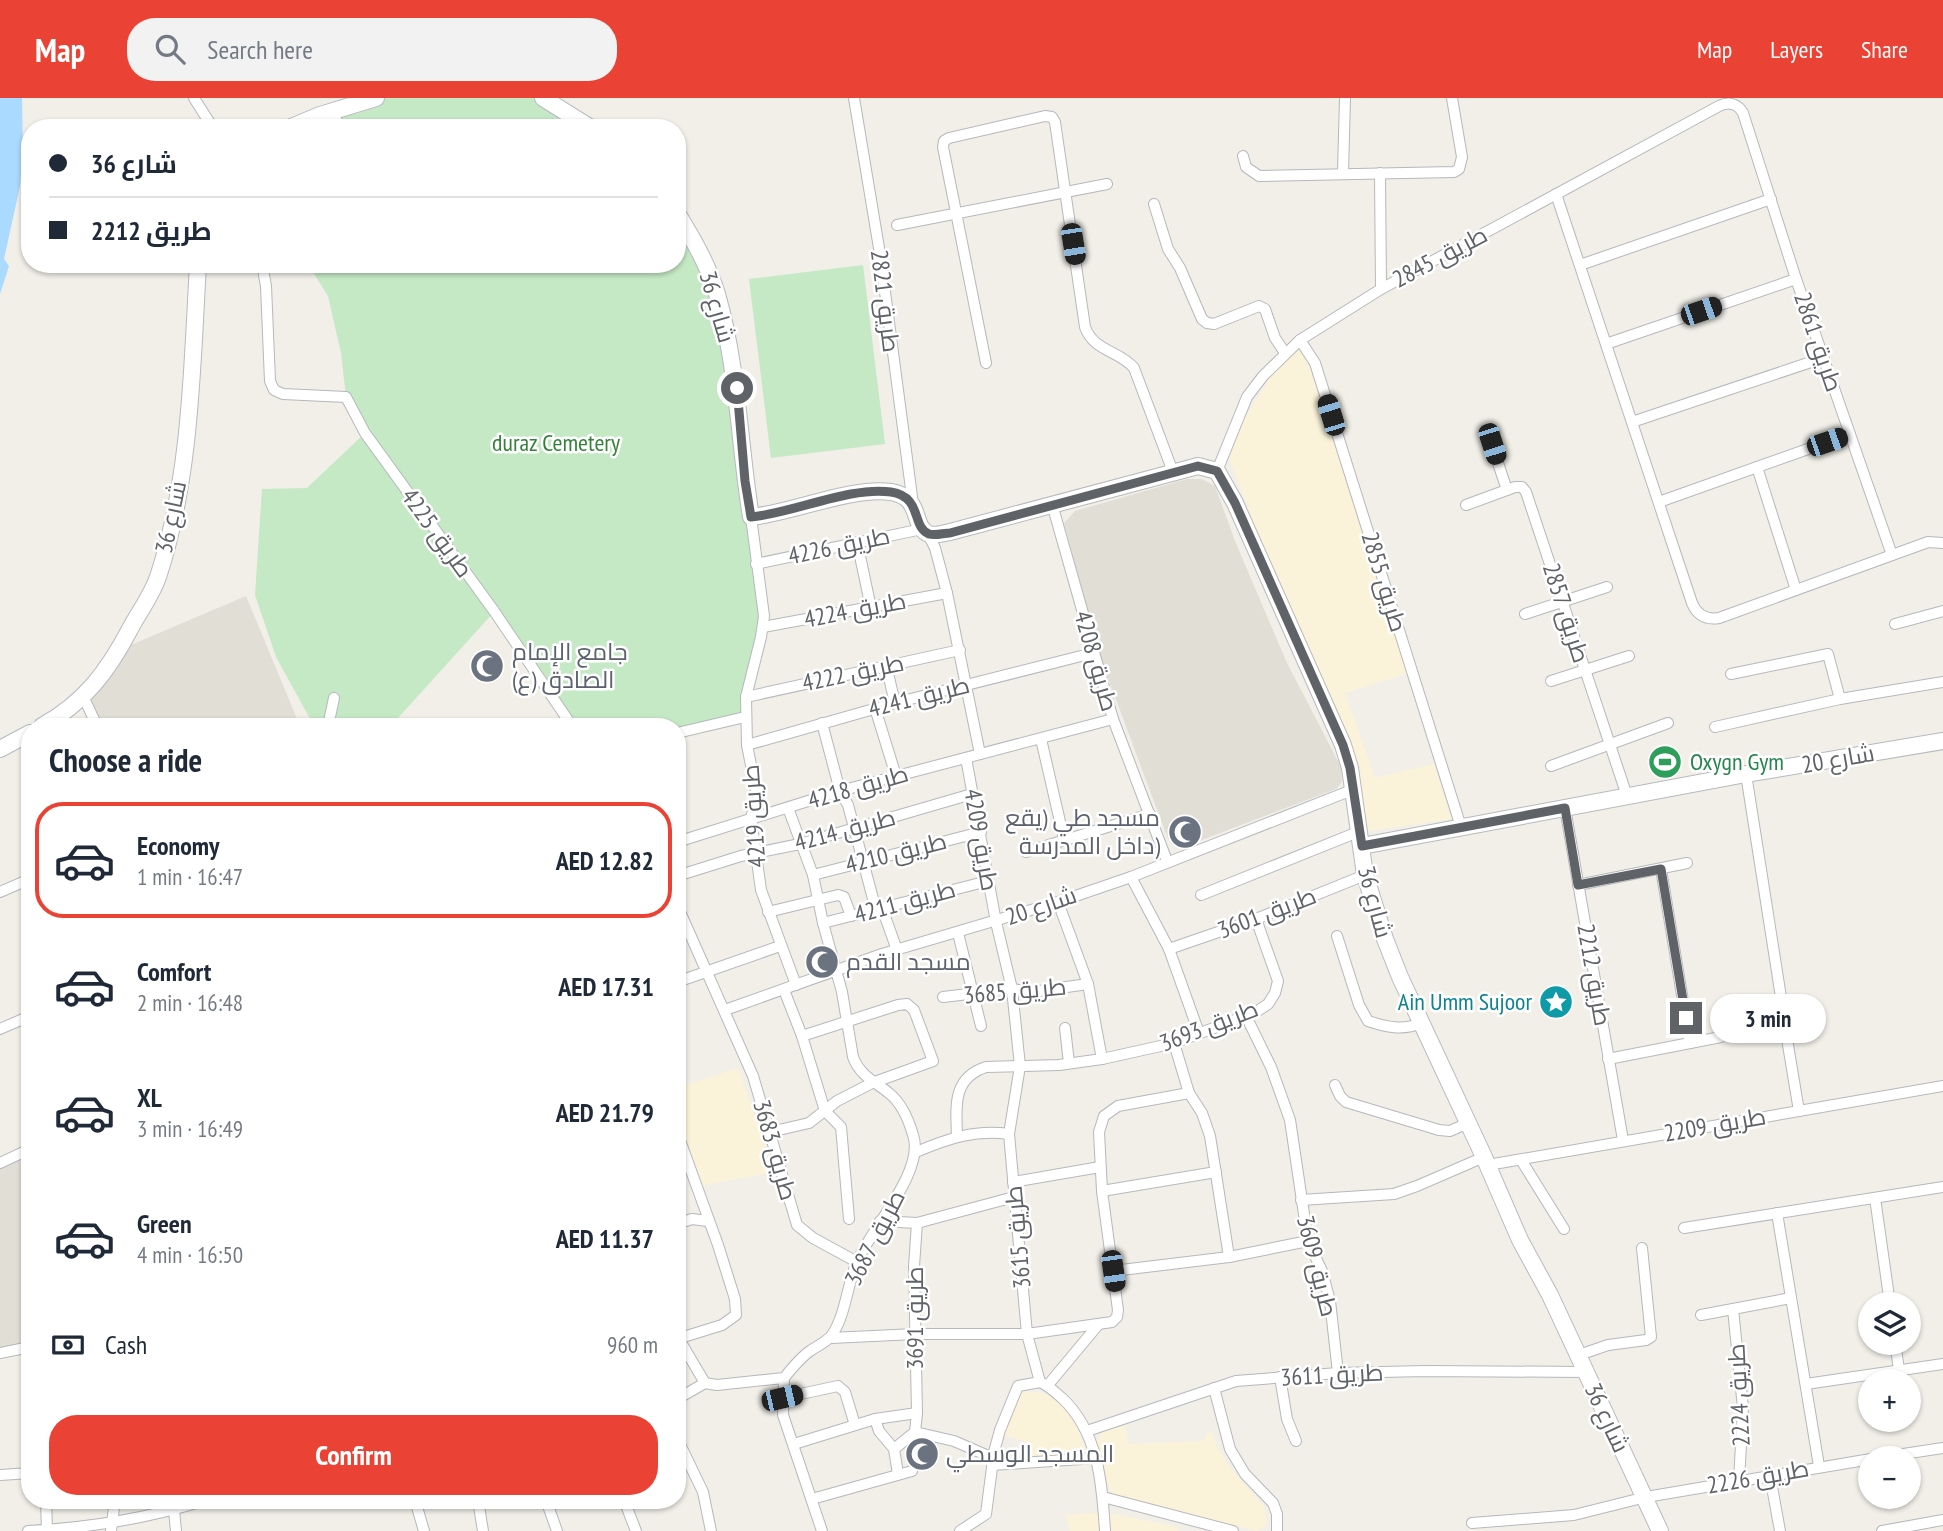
<!DOCTYPE html>
<html lang="en">
<head>
<meta charset="utf-8">
<style>
	:root { --surface:#fff; --page:#f2f2f3; --text:#1f2937; --muted:#747a83; --line:#e0e1e3; --accent:#ea4335 }
	body { margin:0; font-family:"PT Sans Narrow",Cairo,sans-serif; background:var(--page); color:var(--text); height:100vh; display:flex; flex-direction:column; font-size:26px; white-space:nowrap }
	* { box-sizing:border-box; margin:0 }
	p { font-size:23px; color:var(--muted) }
	.icon { flex:none; width:38px; height:38px; fill:none; stroke:currentColor; stroke-width:2; stroke-linecap:round; stroke-linejoin:round }
	.map { position:relative; flex:1; overflow:hidden }
	.panel { position:absolute; left:21px; top:620px; width:665px; height:791px; display:flex; flex-direction:column; background:var(--surface); border-radius:28px; box-shadow:0 2px 5px #0004 }
	.panel>* { flex:none }
	.guide { position:absolute; left:21px; top:21px; width:665px; height:154px; border-radius:28px; box-shadow:0 2px 5px #0004; display:grid; align-content:center; height:154px; padding:0 28px; background:var(--surface) }
	.buttons { position:absolute; left:1858px; top:1194px; display:grid; gap:14px }
	.buttons a { display:grid; place-items:center; width:63px; height:63px; border-radius:50%; background:var(--surface); box-shadow:0 2px 5px #0004; font-size:35px }
	.end { position:absolute; width:32px; height:32px; margin:-16px; border:9px solid #5f6368; background:#fff; box-shadow:0 0 0 4px #fff }
	.from { border-radius:50% }
	.bubble { position:absolute; height:49px; border-radius:24px; background:var(--surface); box-shadow:0 2px 5px #0004; font-size:23px; font-weight:800; line-height:49px; text-align:center }
	.car { position:absolute; width:21px; height:42px; margin:-21px -10px; border-radius:9px; box-shadow:0 0 5px 2px #0007; background:linear-gradient(#222 24%,#8ab4d8 0 40%,#222 0 76%,#8ab4d8 0 86%,#222 0) }
	.guide b { display:flex; align-items:center; gap:24px; height:66px; font-size:26px }
	.guide b+b { border-top:2px solid var(--line) }
	.guide i { width:18px; height:18px; background:var(--text) }
	ul { padding:0; list-style:none }
	li { display:flex; align-items:center; gap:21px; height:116px; margin:0 14px 10px; padding:0 14px; border:4px solid transparent; border-radius:28px }
	li div { flex:1 }
	li b { display:block; font-size:26px }
	li em { font-style:normal; font-weight:800 }
	li.on { border-color:var(--accent) }
	li>.icon { width:63px; height:63px; stroke-width:1.5 }
	h2 { padding:0 28px; font-size:32px; line-height:84px }
	.pay { display:flex; align-items:center; gap:18px; height:77px; padding:0 28px; font-size:26px }
	.pay p { margin-inline-start:auto }
	.primary-button { display:flex; gap:14px; margin-top:auto; padding:14px 28px }
	.primary-button a { flex:1; height:80px; border-radius:28px; background:var(--accent); color:#fff; font-size:28px; font-weight:800; line-height:80px; text-align:center }
	header { display:flex; align-items:center; gap:42px; box-sizing:border-box; height:98px; padding:0 35px; background:var(--accent); color:#fff }
	header strong { font-size:33px }
	nav { display:flex; gap:38px; margin-inline-start:auto; font-size:24px }
	.search { width:490px; height:63px; background:var(--page); display:flex; align-items:center; gap:18px; box-sizing:border-box; padding:0 24px; border-radius:28px; color:var(--muted); font-size:26px }
	.map>svg:first-child { display:block }
	.education { fill:#e1ded6 }
	.green { fill:#c5e8c5 }
	.sand { fill:#fbf3d9 }
	.water { fill:#aadaff }
	.lines { fill:none; stroke-linecap:round; stroke-linejoin:round }
	.street-casing { stroke:#b5b8bc; stroke-width:12 }
	.secondary-casing { stroke:#b6babf; stroke-width:18 }
	.street { stroke:#fff; stroke-width:10 }
	.secondary { stroke:#fff; stroke-width:16 }
	.route { stroke:#5f6368; stroke-width:9 }
	.labels { text-anchor:middle; stroke-width:5; stroke-linejoin:round; paint-order:stroke }
	.street-label { font-size:24px; fill:#5f6368; stroke:#fff }
	.park-label { font-size:24px; fill:#348238; stroke:#fff }
	.worship-label { font-size:24px; fill:#5b616d; stroke:#fff; text-anchor:start }
	.leisure-label { font-size:24px; fill:#27864d; stroke:#fff; text-anchor:start }
	.culture-label { font-size:24px; fill:#0d838f; stroke:#fff; text-anchor:end }
</style>
</head>
<body>
<header>
<strong>Map</strong>
<div class="search"><svg class="icon" aria-label="search" viewBox="0 0 24 24"><circle cx="10" cy="10" r="6"/><path d="M15 15l6 6"/></svg>Search here</div>
<nav><a>Map</a><a>Layers</a><a>Share</a></nav>
</header>
<div class="map">
<svg width="1943" height="1433" viewBox="0 0 1943 1433">
	<rect width="100%" height="100%" fill="#f1efe8"/>
	<g class="education">
		<path d="M1187,381H1202L1215,388L1235,443L1286,563L1341,669L1342,684L1336,691L1186,748H1176L1168,741L1102,564L1064,425L1075,413Z"/>
		<path d="M246,498L300,628H97L84,600L119,552Z"/>
		<path d="M30,1052V1249L0,1255V1065Z"/>
	</g>
	<g class="green">
		<path d="M376,0H542L583,30H340L332,13Z"/>
		<path d="M677,127L716,194L763,529L745,619L677,636V628H572L494,514L398,620L394,628H314L276,559L255,497L262,391L307,390L365,335L346,299L341,255L328,198L308,166H677Z"/>
		<path d="M863,167L885,346L771,360L749,181Z"/>
	</g>
	<g class="sand">
		<path d="M1300,242L1412,574L1345,595L1375,680L1434,666L1451,721L1369,733L1226,351L1285,255L1297,254Z"/>
		<path d="M738,970L774,1074L700,1088L677,1026V987L690,986Z"/>
		<path d="M1020,1295C1027,1295 1036,1293 1043,1295C1069,1301 1080,1335 1087,1357L1025,1362L1026,1343L999,1336Z"/>
		<path d="M1125,1328L1129,1346L1203,1343L1211,1331L1216,1347L1229,1368L1264,1409L1267,1427L1257,1433L1117,1399L1110,1393L1096,1346L1101,1334Z"/>
		<path d="M1104,1414L1178,1429V1433H1070L1065,1417Z"/>
	</g>
	<path class="water" d="M0,0H22L23,55L20,88L4,161L9,168L0,196Z"/>
	<g class="lines">
		<g class="street-casing">
			<g id="street">
				<path d="M194,0L213,30"/>
				<path d="M854,0L880,156L913,406"/>
				<path d="M332,13L340,30"/>
				<path d="M1243,58L1246,69L1259,78L1454,74L1459,71L1462,59L1452,0"/>
				<path d="M1343,75L1345,0"/>
				<path d="M1380,75L1381,191"/>
				<path d="M1556,96L1692,505C1697,517 1706,522 1719,520L1928,444L1943,445"/>
				<path d="M1154,106L1168,151L1180,170L1202,221L1207,225L1214,226L1259,208L1265,211L1275,240L1285,255"/>
				<path d="M897,127L1107,86"/>
				<path d="M262,166L266,188L270,283L274,292L283,296L346,299L365,335L494,513L572,628"/>
				<path d="M1580,167L1771,101"/>
				<path d="M1300,242L1315,265L1461,729"/>
				<path d="M1606,246L1796,181"/>
				<path d="M986,265L943,49L944,43L949,40L1045,18L1052,19L1055,24L1085,229C1094,254 1119,252 1134,270L1173,374"/>
				<path d="M1632,324L1823,260"/>
				<path d="M1492,347L1507,392"/>
				<path d="M1757,369L1796,492"/>
				<path d="M1217,373L1247,299L1263,278L1300,242L1381,191L1719,8C1729,3 1738,6 1743,15L1796,181L1892,457"/>
				<path d="M1659,404L1850,336"/>
				<path d="M1052,406L1113,621L1167,763"/>
				<path d="M1466,407L1515,389H1522L1526,394L1627,698"/>
				<path d="M751,419L764,518L761,539L746,599L747,647L757,698L751,720L761,792L796,887"/>
				<path d="M928,436L935,450L947,495L980,656"/>
				<path d="M857,444L871,510"/>
				<path d="M756,466L922,431"/>
				<path d="M1525,516L1607,489"/>
				<path d="M1895,526L1943,513"/>
				<path d="M763,529L947,495"/>
				<path d="M886,567L895,605"/>
				<path d="M1731,576L1828,556L1840,601"/>
				<path d="M1551,583L1629,558"/>
				<path d="M746,599L960,552"/>
				<path d="M84,600L97,628"/>
				<path d="M875,610L896,678"/>
				<path d="M822,625L840,693L848,707L876,812"/>
				<path d="M328,628L334,600"/>
				<path d="M1715,629L1840,601L1943,584"/>
				<path d="M677,635L745,619"/>
				<path d="M1041,641L1064,741"/>
				<path d="M747,647L895,605L1093,555"/>
				<path d="M966,660L996,824L1012,891L1020,968L1009,1036L1027,1236L1040,1284C1049,1288 1055,1294 1062,1300C1099,1335 1102,1386 1105,1433"/>
				<path d="M1551,668L1668,625"/>
				<path d="M1746,676L1783,912"/>
				<path d="M1565,710L1623,1042"/>
				<path d="M677,744L840,693L1113,621"/>
				<path d="M1026,754L1150,716"/>
				<path d="M1661,771L1690,945"/>
				<path d="M813,777L981,734"/>
				<path d="M677,778L741,758L800,746L972,696"/>
				<path d="M1131,779L1169,851L1199,935"/>
				<path d="M1578,787L1687,765"/>
				<path d="M0,794L30,781"/>
				<path d="M1201,797L1358,734"/>
				<path d="M1058,804L1088,886L1102,961"/>
				<path d="M677,807L753,978L797,1127L813,1140L857,1164"/>
				<path d="M882,810L897,852"/>
				<path d="M768,814L838,797L844,799L851,818"/>
				<path d="M823,825L988,783"/>
				<path d="M958,835L981,928"/>
				<path d="M1337,838L1359,907L1368,923C1386,929 1403,933 1421,925"/>
				<path d="M1169,851L1256,821L1365,777"/>
				<path d="M677,884L780,848"/>
				<path d="M784,892L802,938L825,1013"/>
				<path d="M943,899L1012,891L1031,894L1088,886"/>
				<path d="M725,912L882,856L1058,804L1131,779L1352,692"/>
				<path d="M1246,918L1271,969L1290,1022L1308,1143L1322,1173L1330,1203L1338,1275"/>
				<path d="M1065,930L1069,965"/>
				<path d="M0,931L30,918"/>
				<path d="M1787,941L1799,1013"/>
				<path d="M1174,945L1189,995L1202,1015L1210,1038L1229,1159"/>
				<path d="M1608,961L1721,939"/>
				<path d="M1335,987L1340,998L1346,1004L1439,1032L1450,1033L1468,1025"/>
				<path d="M825,1013L841,1029L849,1121"/>
				<path d="M677,1034L718,1147L735,1201L736,1217L722,1227L677,1241"/>
				<path d="M770,1034L809,1025L837,1003L872,985L933,963L914,912L907,906L898,907L802,938"/>
				<path d="M957,1038C956,1009 952,980 986,969L1059,967L1102,961L1174,945L1256,914L1268,906L1275,895L1278,883L1256,821"/>
				<path d="M916,1054C947,1041 975,1031 1009,1036"/>
				<path d="M1521,1062L1564,1131"/>
				<path d="M0,1065L30,1051"/>
				<path d="M1488,1067L1943,988"/>
				<path d="M1013,1084L1100,1069"/>
				<path d="M1102,1093L1216,1074"/>
				<path d="M1875,1100L1890,1206"/>
				<path d="M1301,1102L1394,1096L1417,1088L1484,1059"/>
				<path d="M1777,1115L1819,1368"/>
				<path d="M880,1123L917,1125L1014,1099"/>
				<path d="M917,1125L914,1168L917,1315"/>
				<path d="M677,1126L692,1121L708,1123"/>
				<path d="M1684,1130L1943,1089"/>
				<path d="M1113,1173L1229,1159L1308,1143"/>
				<path d="M1733,1211L1743,1310L1739,1383"/>
				<path d="M1701,1217L1791,1200"/>
				<path d="M831,1240L915,1236H1027L1112,1224L1117,1219L1118,1212L1102,1093L1099,1034L1104,1018L1118,1008L1189,995"/>
				<path d="M679,1241L705,1285L717,1287L784,1280C792,1270 800,1260 810,1253C817,1248 827,1244 832,1237C845,1218 847,1189 856,1166C869,1133 926,1073 913,1037C909,1023 902,1006 890,996C876,984 860,978 853,959L842,894L823,825L813,777L788,710"/>
				<path d="M1895,1244L1899,1272"/>
				<path d="M0,1255L30,1249"/>
				<path d="M1579,1257L1608,1247L1646,1242L1651,1239L1642,1150"/>
				<path d="M1280,1279L1287,1321L1296,1343"/>
				<path d="M784,1280L783,1317L822,1433"/>
				<path d="M1806,1286L1943,1266"/>
				<path d="M1048,1287L1098,1227"/>
				<path d="M1214,1290L1230,1351L1245,1376L1273,1405L1277,1416V1433"/>
				<path d="M782,1300L838,1288L845,1294L855,1327"/>
				<path d="M677,1301L705,1285"/>
				<path d="M875,1321L879,1333L894,1351L898,1376"/>
				<path d="M1087,1333L1236,1283L1338,1275L1425,1273L1586,1274"/>
				<path d="M915,1334L954,1343L993,1360"/>
				<path d="M677,1340L703,1394L711,1433"/>
				<path d="M794,1346L875,1321L917,1315L915,1334L894,1351"/>
				<path d="M1877,1360L1943,1350"/>
				<path d="M992,1367L1096,1360"/>
				<path d="M0,1377L30,1375"/>
				<path d="M1770,1378L1780,1433"/>
				<path d="M1103,1399L1233,1433"/>
				<path d="M812,1401L912,1373"/>
				<path d="M46,1402L47,1433"/>
				<path d="M415,1402L424,1433"/>
				<path d="M478,1402L483,1433"/>
				<path d="M546,1402L557,1433"/>
				<path d="M624,1402L636,1433"/>
				<path d="M174,1412L176,1433"/>
				<path d="M1472,1425L1574,1417L1646,1399L1871,1361"/>
				<path d="M28,1433C88,1430 149,1420 206,1402"/>
				<path d="M111,1433L115,1402"/>
				<path d="M960,1433L986,1416L994,1354L1000,1332L1018,1288L1040,1284"/>
				<path d="M1882,1433L1943,1422"/>
			</g>
		</g>
		<g class="secondary-casing">
			<g id="secondary">
				<path d="M543,0L591,30"/>
				<path d="M289,30L320,17L376,0"/>
				<path d="M677,115C693,141 708,167 717,196C738,269 739,345 751,419C792,415 853,388 891,394C923,399 911,429 929,436C935,438 944,435 950,434L1198,368L1217,373L1235,405L1343,647L1350,670L1365,777L1385,841L1400,879L1484,1059L1520,1142L1550,1197L1660,1433"/>
				<path d="M42,628C84,605 108,573 130,531C139,514 152,497 158,479C191,379 192,270 198,166"/>
				<path d="M0,651L30,635"/>
				<path d="M1362,748L1746,676L1943,643"/>
			</g>
		</g>
		<use href="#street" class="street"/>
		<use href="#secondary" class="secondary"/>
	</g>
	<g class="lines">
		<path class="route" d="M737,290L745,383L751,419C794,415 850,388 891,394C923,399 911,429 929,436C935,438 944,435 950,435L1198,368L1217,373L1235,405L1343,647L1350,670L1362,748L1565,710L1578,787L1661,771L1686,920"/>
	</g>
	<defs>
		<g id="mosque-disc" transform="scale(1.75)"><circle r="9.5" fill="#6b7280" stroke="#fff"/><path d="M3.5-4.9A6 6 0 1 0 3.5 4.9A5 5 0 1 1 3.5-4.9Z" fill="#fff"/></g>
		<g id="stadium-disc" transform="scale(1.75)"><circle r="9.5" fill="#2e9e5b" stroke="#fff"/><path d="M0-5a6.5 5 0 1 0 0 10a6.5 5 0 1 0 0-10ZM-3.5-1.8h7v3.6h-7Z" fill="#fff"/></g>
		<g id="sight-disc" transform="scale(1.75)"><circle r="9.5" fill="#0f9aa8" stroke="#fff"/><path d="M0-6L1.8-2.2L6-1.7L2.9 1.2L3.7 5.4L0 3.3L-3.7 5.4L-2.9 1.2L-6-1.7L-1.8-2.2Z" fill="#fff"/></g>
	</defs>
	<g fill-rule="evenodd">
		<use href="#mosque-disc" x="487" y="568"/>
		<use href="#stadium-disc" x="1665" y="664"/>
		<use href="#mosque-disc" x="1185" y="734"/>
		<use href="#mosque-disc" x="822" y="864"/>
		<use href="#sight-disc" x="1556" y="904"/>
		<use href="#mosque-disc" x="922" y="1356"/>
	</g>
	<g class="labels">
		<g class="street-label">
			<text transform="translate(1440 159) rotate(-28)" y="8">طريق 2845</text>
			<text transform="translate(885 203) rotate(83)" y="8">طريق 2821</text>
			<text transform="translate(717 209) rotate(74)" y="8">شارع 36</text>
			<text transform="translate(1818 244) rotate(71)" y="8">طريق 2861</text>
			<text transform="translate(171 419) rotate(-78)" y="8">شارع 36</text>
			<text transform="translate(437 435) rotate(54)" y="8">طريق 4225</text>
			<text transform="translate(839 448) rotate(-12)" y="8">طريق 4226</text>
			<text transform="translate(1384 484) rotate(73)" y="8">طريق 2855</text>
			<text transform="translate(855 512) rotate(-11)" y="8">طريق 4224</text>
			<text transform="translate(1566 515) rotate(72)" y="8">طريق 2857</text>
			<text transform="translate(1096 563) rotate(74)" y="8">طريق 4208</text>
			<text transform="translate(853 575) rotate(-12)" y="8">طريق 4222</text>
			<text transform="translate(919 599) rotate(-14)" y="8">طريق 4241</text>
			<text transform="translate(1838 661) rotate(-10)" y="8">شارع 20</text>
			<text transform="translate(858 689) rotate(-16)" y="8">طريق 4218</text>
			<text transform="translate(754 718) rotate(-94)" y="8">طريق 4219</text>
			<text transform="translate(845 732) rotate(-15)" y="8">طريق 4214</text>
			<text transform="translate(981 742) rotate(80)" y="8">طريق 4209</text>
			<text transform="translate(896 755) rotate(-14)" y="8">طريق 4210</text>
			<text transform="translate(905 804) rotate(-15)" y="8">طريق 4211</text>
			<text transform="translate(1375 804) rotate(75)" y="8">شارع 36</text>
			<text transform="translate(1041 808) rotate(-19)" y="8">شارع 20</text>
			<text transform="translate(1267 815) rotate(-21)" y="8">طريق 3601</text>
			<text transform="translate(1594 877) rotate(80)" y="8">طريق 2212</text>
			<text transform="translate(1015 893) rotate(-5)" y="8">طريق 3685</text>
			<text transform="translate(1209 928) rotate(-21)" y="8">طريق 3693</text>
			<text transform="translate(1715 1027) rotate(-10)" y="8">طريق 2209</text>
			<text transform="translate(775 1052) rotate(74)" y="8">طريق 3683</text>
			<text transform="translate(1018 1139) rotate(-95)" y="8">طريق 3615</text>
			<text transform="translate(875 1140) rotate(-63)" y="8">طريق 3687</text>
			<text transform="translate(1317 1168) rotate(76)" y="8">طريق 3609</text>
			<text transform="translate(915 1220) rotate(-90)" y="8">طريق 3691</text>
			<text transform="translate(1332 1277) rotate(-3)" y="8">طريق 3611</text>
			<text transform="translate(1739 1297) rotate(-93)" y="8">طريق 2224</text>
			<text transform="translate(1607 1320) rotate(65)" y="8">شارع 36</text>
			<text transform="translate(1758 1379) rotate(-10)" y="8">طريق 2226</text>
		</g>
		<g class="park-label">
			<text x="556" y="353">duraz Cemetery</text>
		</g>
		<g class="worship-label">
			<text x="512" y="562">جامع الإمام<tspan x="512" dy="28">الصادق (ع)</tspan></text>
			<text x="1160" y="728" text-anchor="end">مسجد طي (يقع<tspan x="1160" dy="28">داخل المدرسة)</tspan></text>
			<text x="846" y="872">مسجد القدم</text>
			<text x="946" y="1364">المسجد الوسطي</text>
		</g>
		<g class="leisure-label">
			<text x="1690" y="672">Oxygn Gym</text>
		</g>
		<g class="culture-label">
			<text x="1532" y="912">Ain Umm Sujoor</text>
		</g>
	</g>
</svg>
<div class="buttons">
<a><svg class="icon" aria-label="layers" viewBox="0 0 24 24"><path d="M12 4l9 5-9 5-9-5zM3 14l9 5 9-5"/></svg></a>
<a>+</a>
<a>−</a>
</div>
<i class="end from" style="left:737px;top:290px"></i>
<i class="end" style="left:1686px;top:920px"></i>
<div class="bubble" style="left:1710px;top:896px;width:116px">3 min</div>
<i class="car" style="left:1073px;top:146px;rotate:171deg"></i>
<i class="car" style="left:1701px;top:213px;rotate:71deg"></i>
<i class="car" style="left:1331px;top:317px;rotate:343deg"></i>
<i class="car" style="left:1827px;top:344px;rotate:71deg"></i>
<i class="car" style="left:1492px;top:346px;rotate:162deg"></i>
<i class="car" style="left:1113px;top:1173px;rotate:172deg"></i>
<i class="car" style="left:782px;top:1300px;rotate:77deg"></i>
<div class="guide">
<b><i class="from"></i>شارع 36</b>
<b><i></i>طريق 2212</b>
</div>
<section class="panel">
<h2>Choose a ride</h2>
<ul>
<li class="on"><svg class="icon" aria-label="car" viewBox="0 0 24 24"><path d="M5 17H2v-5l4-1 3-4h7l3 4 3 1v5h-3M9 17h6M6 11h13"/><circle cx="7" cy="17" r="2"/><circle cx="17" cy="17" r="2"/></svg><div><b>Economy</b><p>1 min · 16:47</p></div><em>AED 12.82</em></li>
<li><svg class="icon" aria-label="car" viewBox="0 0 24 24"><path d="M5 17H2v-5l4-1 3-4h7l3 4 3 1v5h-3M9 17h6M6 11h13"/><circle cx="7" cy="17" r="2"/><circle cx="17" cy="17" r="2"/></svg><div><b>Comfort</b><p>2 min · 16:48</p></div><em>AED 17.31</em></li>
<li><svg class="icon" aria-label="car" viewBox="0 0 24 24"><path d="M5 17H2v-5l4-1 3-4h7l3 4 3 1v5h-3M9 17h6M6 11h13"/><circle cx="7" cy="17" r="2"/><circle cx="17" cy="17" r="2"/></svg><div><b>XL</b><p>3 min · 16:49</p></div><em>AED 21.79</em></li>
<li><svg class="icon" aria-label="car" viewBox="0 0 24 24"><path d="M5 17H2v-5l4-1 3-4h7l3 4 3 1v5h-3M9 17h6M6 11h13"/><circle cx="7" cy="17" r="2"/><circle cx="17" cy="17" r="2"/></svg><div><b>Green</b><p>4 min · 16:50</p></div><em>AED 11.37</em></li>
</ul>
<div class="pay"><svg class="icon" aria-label="cash" viewBox="0 0 24 24"><path d="M3 7h18v10H3z"/><circle cx="12" cy="12" r="2"/></svg>Cash<p>960 m</p></div>
<div class="primary-button"><a>Confirm</a></div>
</section>
</div>
</body>
</html>
